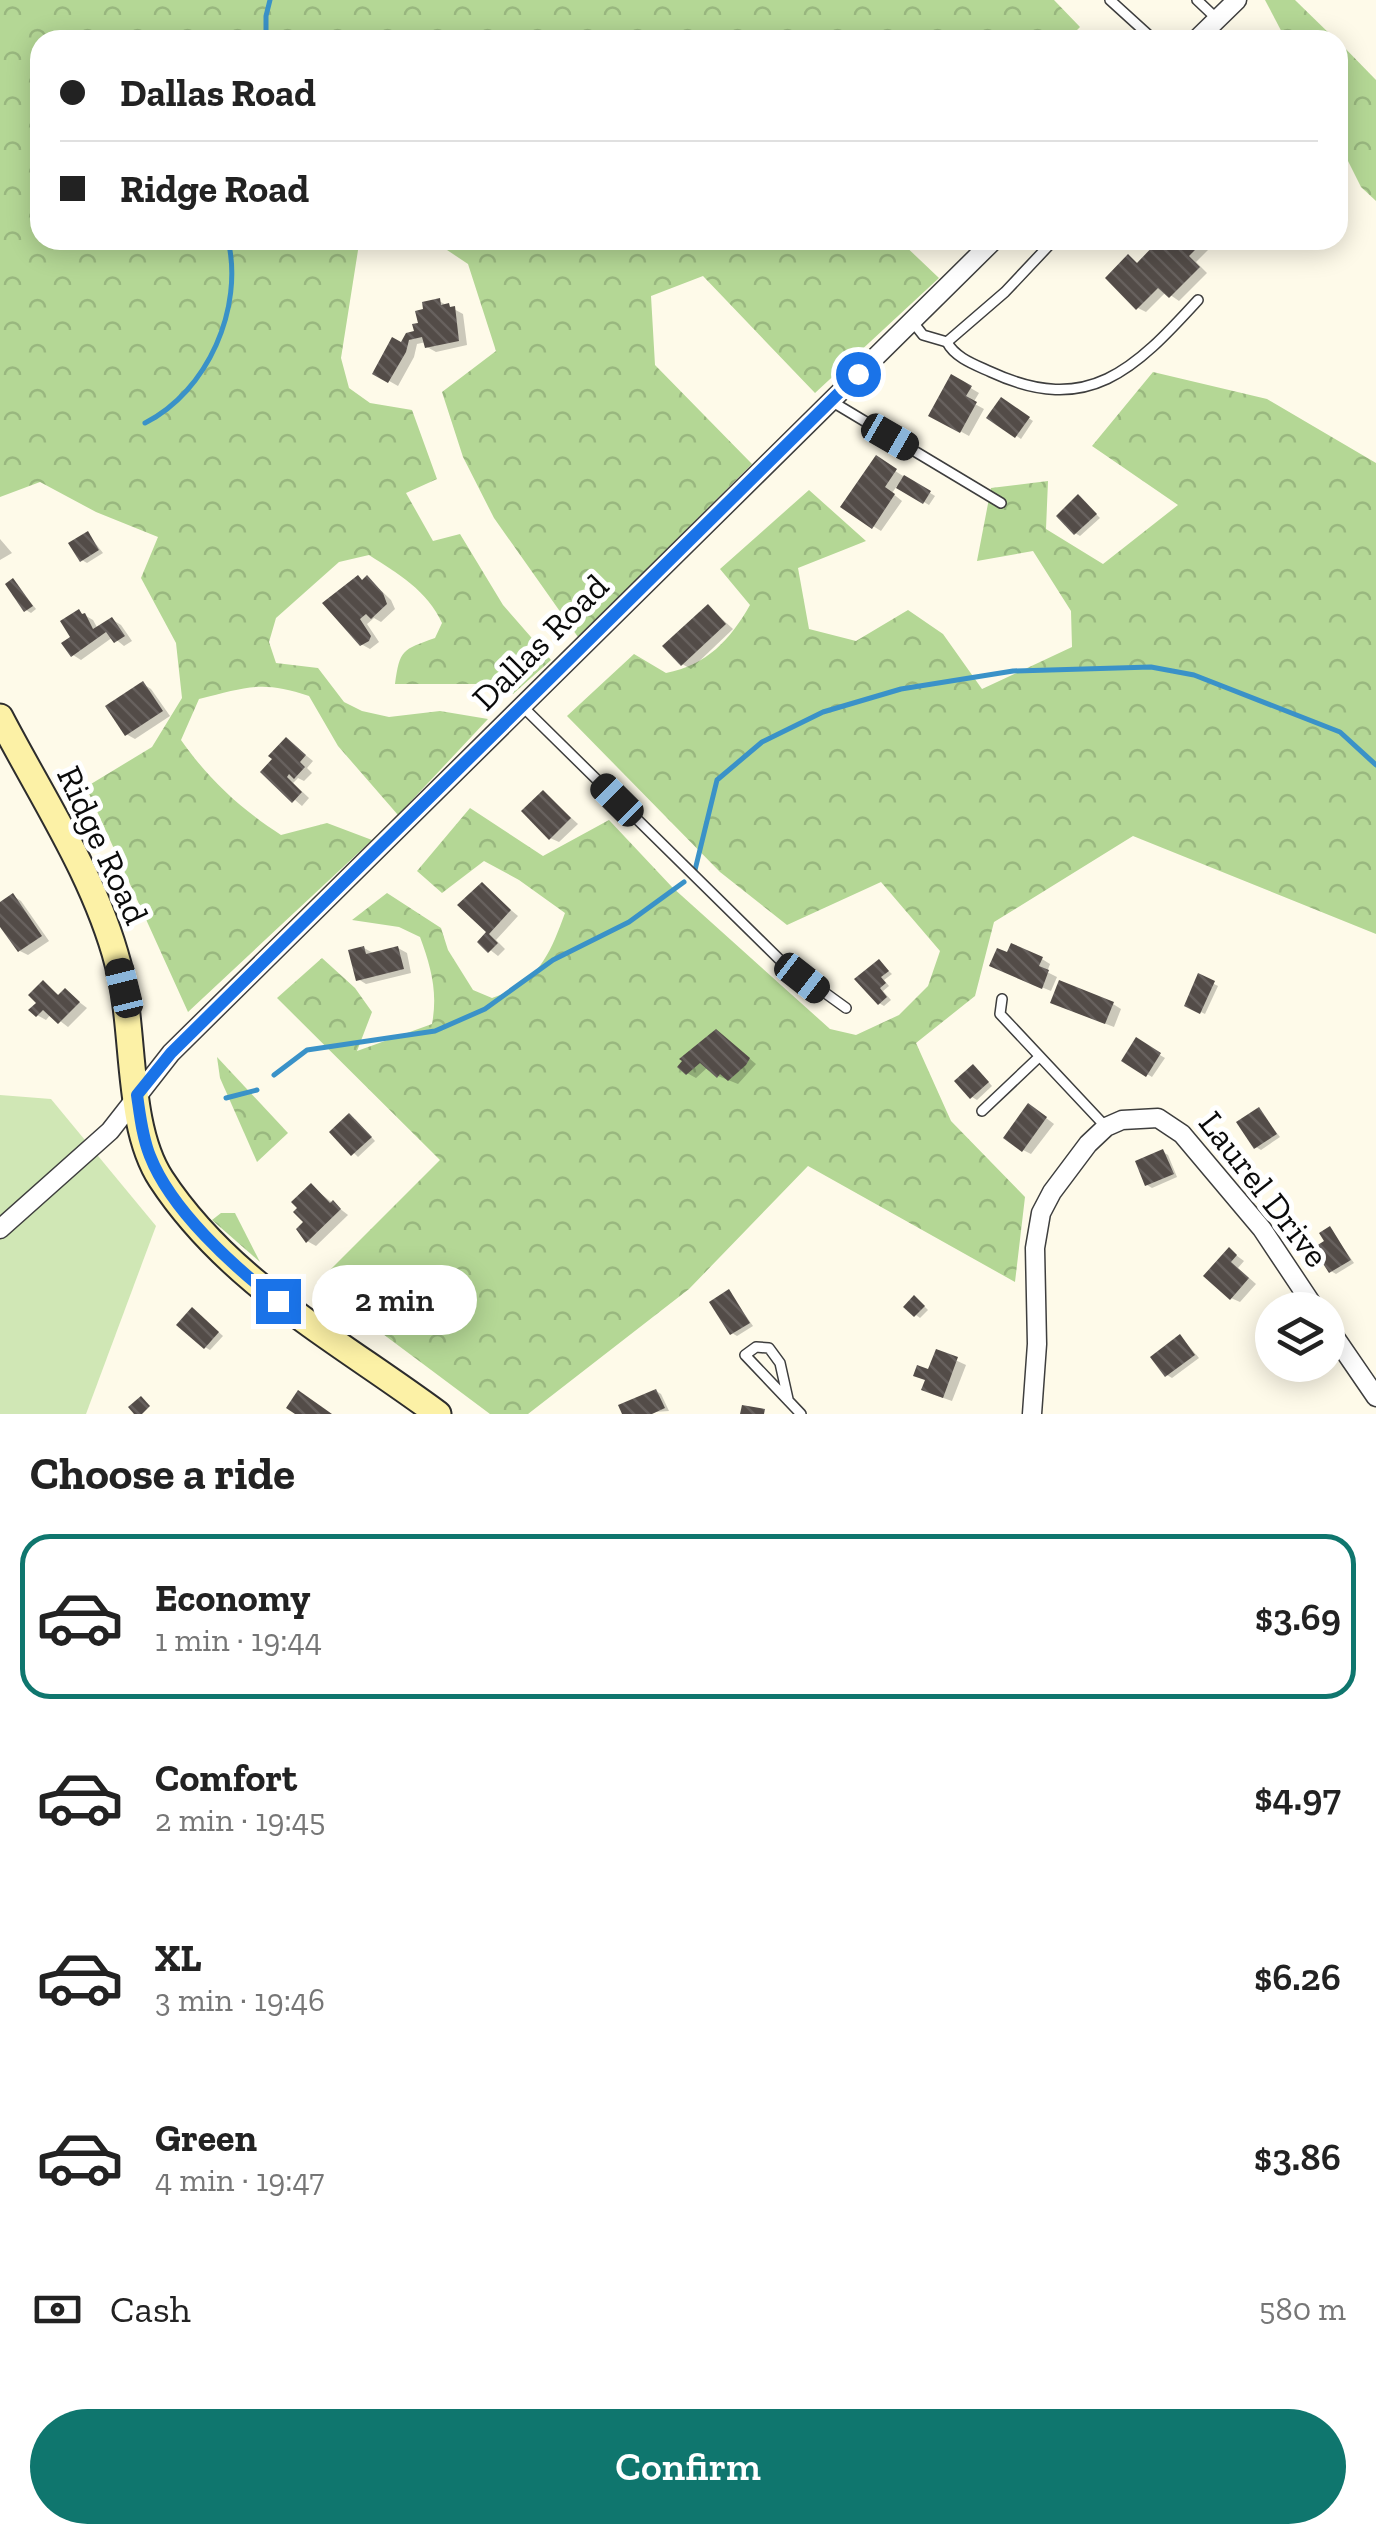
<!DOCTYPE html>
<html lang="en">
<head>
<meta charset="utf-8">
<style>
	:root { --surface:#fff; --page:#f2f2f2; --text:#222; --muted:#767676; --line:#e0e0e0; --accent:#0f766e }
	body { margin:0; font-family:"Zilla Slab",serif; background:var(--page); color:var(--text); height:100vh; display:flex; flex-direction:column; font-size:38px; white-space:nowrap }
	* { box-sizing:border-box; margin:0 }
	p { font-size:32px; color:var(--muted) }
	.icon { flex:none; width:55px; height:55px; fill:none; stroke:currentColor; stroke-width:2; stroke-linecap:round; stroke-linejoin:round }
	.map { position:relative; height:1414px; overflow:hidden }
	.side { display:flex; flex-direction:column; background:var(--surface); flex:1 }
	.side>* { flex:none }
	.guide { position:absolute; left:30px; top:30px; width:1318px; height:220px; border-radius:30px; box-shadow:0 5px 25px #0003; display:grid; align-content:center; height:220px; padding:0 30px; background:var(--surface) }
	.tools { position:absolute; left:1255px; top:1292px; display:grid; gap:20px }
	.tools a { display:grid; place-items:center; width:90px; height:90px; border-radius:50%; background:var(--surface); box-shadow:0 5px 25px #0003; font-size:50px }
	.end { position:absolute; width:45px; height:45px; margin:-22px; border:12px solid #1a73e8; background:#fff; box-shadow:0 0 0 5px #fff }
	.from { border-radius:50% }
	.bubble { position:absolute; height:70px; border-radius:35px; background:var(--surface); box-shadow:0 5px 25px #0003; font-size:32px; font-weight:600; line-height:70px; text-align:center }
	.car { position:absolute; width:30px; height:60px; margin:-30px -15px; border-radius:12px; box-shadow:0 0 8px 2px #0007; background:linear-gradient(#222 24%,#8ab4d8 0 40%,#222 0 76%,#8ab4d8 0 86%,#222 0) }
	.guide b { display:flex; align-items:center; gap:35px; height:95px; font-size:38px }
	.guide b+b { border-top:2px solid var(--line) }
	.guide i { width:25px; height:25px; background:var(--text) }
	ul { padding:0; list-style:none }
	li { display:flex; align-items:center; gap:30px; height:165px; margin:0 20px 15px; padding:0 10px; border:5px solid transparent; border-radius:30px }
	li div { flex:1 }
	li b { display:block; font-size:38px }
	li em { font-style:normal; font-weight:600 }
	li.active { border-color:var(--accent) }
	li>.icon { width:90px; height:90px; stroke-width:1.5 }
	h2 { padding:0 30px; font-size:45px; line-height:120px }
	.pay { display:flex; align-items:center; gap:25px; height:110px; padding:0 30px; font-size:38px }
	.pay p { margin-inline-start:auto }
	.primary-button { display:flex; gap:20px; margin-top:auto; padding:20px 30px }
	.primary-button a { flex:1; height:115px; border-radius:60px; background:var(--accent); color:#fff; font-size:40px; font-weight:600; line-height:115px; text-align:center }
	.map>svg:first-child { display:block }
	.grass { fill:#d0e7b5 }
	.forest { fill:url(#forest-crowns) }
	.shadow { fill:#0003 }
	.lines { fill:none; stroke-linecap:round; stroke-linejoin:round }
	.stream { stroke:#3a92c8; stroke-width:5 }
	.building { fill:url(#building-back-hatch) }
	.lane-casing { stroke:#3e3e3e; stroke-width:12 }
	.street-casing { stroke:#3e3e3e; stroke-width:21 }
	.secondary-casing { stroke:#2d2d2d; stroke-width:29 }
	.lane { stroke:#fff; stroke-width:9 }
	.street { stroke:#fff; stroke-width:18 }
	.secondary { stroke:#fcf1a6; stroke-width:25 }
	.route { stroke:#1a73e8; stroke-width:12 }
	.labels { text-anchor:middle; stroke-width:10; stroke-linejoin:round; paint-order:stroke }
	.street-label { font-size:35px; fill:#0b0b0b; stroke:#fff }
</style>
</head>
<body>
<div class="map">
<svg width="1376" height="1414" viewBox="0 0 1376 1414">
	<defs>
		<pattern id="forest-crowns" width="20" height="18" patternUnits="userSpaceOnUse" patternTransform="scale(2.5)"><rect width="20" height="18" fill="#b4d795"/><path d="M2 6a3 3 0 1 1 6 0M12 15a3 3 0 1 1 6 0" fill="none" stroke="#99b77f"/></pattern>
		<pattern id="building-back-hatch" width="6" height="6" patternUnits="userSpaceOnUse" patternTransform="scale(2.5)"><rect width="6" height="6" fill="#534c48"/><path d="M-1 5l2 2M0 0l6 6M5-1l2 2" fill="none" stroke="#67615e"/></pattern>
	</defs>
	<rect width="100%" height="100%" fill="#fefae9"/>
	<path class="grass" d="M0,1095L51,1099L156,1226L86,1414H0Z"/>
	<g class="forest">
		<path d="M0,0H1054L1080,27L1067,40H40V240H366L359,244L341,358L349,388L370,403L412,410L437,479L406,493L433,541L460,534L503,605L551,660L513,694L479,684H395C400,649 402,650 435,638L442,623C428,591 397,573 369,555L339,562L276,618L269,642L276,663L318,668L344,702L362,711L389,717L440,711L488,719L398,815L338,746L309,696C262,680 247,687 199,699L181,740C209,780 241,809 281,835L327,823L372,840L188,1012L86,787L152,747L182,698L176,643L141,578L158,537L96,512L40,482L0,497Z"/>
		<path d="M1265,0H1295L1336,40H1286Z"/>
		<path d="M1338,41L1376,80V201L1361,187L1338,141Z"/>
		<path d="M432,240H899L939,278L815,393L703,276L651,296L655,365L752,464L578,637L494,518L463,457L442,392L496,351L468,264Z"/>
		<path d="M1153,372L1267,399L1376,463V934L1133,836L994,922L975,996L916,1043L951,1121L1025,1197L1015,1282L808,1166L689,1289L528,1414H490L316,1284L440,1160L277,998L322,958L355,988L372,1012L357,1051L432,1024C438,992 431,967 420,937L399,927L352,920L387,893L441,928L448,950L473,990L492,998C538,982 549,957 565,913L519,880L484,861L442,893L417,871L470,808L543,856L609,820L672,887L830,1029L856,1035L899,1015L928,986L940,951L881,882L787,925L720,872L567,716L634,654L666,673C707,665 730,640 750,605L720,569L809,490L866,541L798,568L809,629L856,641L908,610L943,634L982,689L1072,647L1071,611L1033,551L977,561L991,488L1048,481L1046,529L1103,564L1178,505L1092,446Z"/>
		<path d="M217,1057L288,1133L257,1162L220,1078Z"/>
		<path d="M221,1213H235L260,1262L212,1220Z"/>
	</g>
	<g class="shadow">
		<path d="M1162,240H1218L1196,262L1207,273L1179,301L1166,292L1146,312L1138,308L1129,258L1138,264Z"/>
		<path d="M439,301L463,314L467,345L436,352L427,347L426,342L417,344L414,357L398,386L375,373L417,333Z"/>
		<path d="M952,377L979,393L973,403L984,409L969,436L931,415Z"/>
		<path d="M1002,400L1033,421L1021,439L989,417Z"/>
		<path d="M876,459L935,496L929,505L897,486L892,493L902,501L881,531L873,526Z"/>
		<path d="M1079,497L1100,518L1080,536L1075,533Z"/>
		<path d="M88,534L103,553L87,563L82,560Z"/>
		<path d="M0,539L12,553L0,560Z"/>
		<path d="M368,578L391,600L395,609L381,622L374,618L367,624L379,642L370,649L361,644L326,603Z"/>
		<path d="M13,581L36,609L31,613L26,610Z"/>
		<path d="M709,607L733,629L691,669L682,664Z"/>
		<path d="M79,612L93,620L98,629L113,620L121,625L132,641L124,646L113,637L81,660L73,655Z"/>
		<path d="M143,684L151,689L170,716L135,739L126,734Z"/>
		<path d="M287,740L313,761L307,768L312,773L304,781L298,778L293,783L309,798L302,806L263,772Z"/>
		<path d="M544,793L578,824L559,842L550,838Z"/>
		<path d="M482,885L518,916L496,940L505,949L498,956L480,942L490,932Z"/>
		<path d="M13,896L21,901L49,941L28,955L20,951L0,922V905Z"/>
		<path d="M364,948L373,953L398,948L407,953L411,973L366,984L358,979Z"/>
		<path d="M1042,959L1050,964L1047,972L1057,977L1051,991L1000,970Z"/>
		<path d="M879,962L892,974L884,980L889,986L883,991L891,1000L884,1006L879,1003Z"/>
		<path d="M1200,977L1218,986L1205,1014L1187,1005Z"/>
		<path d="M43,984L60,996L65,991L87,1008L68,1027L51,1014L46,1020L37,1015Z"/>
		<path d="M1113,1004L1121,1009L1114,1027L1062,1007Z"/>
		<path d="M724,1037L756,1064L738,1084L718,1076L708,1067L696,1078L687,1073Z"/>
		<path d="M1136,1041L1165,1058L1152,1077L1124,1060Z"/>
		<path d="M978,1070L992,1086L977,1100L972,1097Z"/>
		<path d="M1259,1110L1280,1137L1261,1150L1256,1147Z"/>
		<path d="M1037,1111L1054,1124L1031,1154L1023,1150Z"/>
		<path d="M355,1119L375,1141L358,1157L333,1132Z"/>
		<path d="M1163,1152L1168,1155L1177,1177L1152,1188L1147,1185Z"/>
		<path d="M311,1186L348,1215L316,1246L307,1241Z"/>
		<path d="M1330,1229L1354,1263L1336,1274L1331,1271L1328,1242Z"/>
		<path d="M1229,1250L1244,1261L1238,1268L1256,1284L1240,1302L1231,1298Z"/>
		<path d="M729,1292L753,1326L737,1336L732,1333Z"/>
		<path d="M919,1301L928,1310L920,1318L916,1315Z"/>
		<path d="M197,1313L223,1336L210,1350L205,1347Z"/>
		<path d="M1181,1337L1199,1358L1172,1378L1167,1375Z"/>
		<path d="M938,1352L966,1365L952,1401L932,1394L930,1373Z"/>
		<path d="M656,1391L661,1394L669,1411L625,1414Z"/>
	</g>
	<g class="lines">
		<g class="stream">
			<path d="M266,40V16L270,0"/>
			<path d="M145,423C208,391 244,308 228,240"/>
			<path d="M695,870L717,780L762,742L823,712L901,689L1013,671L1151,667L1194,675L1340,732L1376,765"/>
			<path d="M274,1075L307,1050L435,1031L485,1009L553,960L629,922L684,882"/>
			<path d="M226,1098L257,1090"/>
		</g>
	</g>
	<g class="building">
		<path d="M1159,240H1205L1189,256L1200,267L1169,298L1158,288L1136,310L1105,278L1128,254L1137,263Z"/>
		<path d="M440,298L441,305L449,303L450,307L455,306L459,341L425,348L422,337L409,340L406,352L388,383L372,374L392,337L401,342L406,333L414,331L412,324L418,323L415,311L423,309L422,302Z"/>
		<path d="M951,374L972,386L966,396L977,402L960,433L928,416Z"/>
		<path d="M1001,397L1030,417L1015,438L986,418Z"/>
		<path d="M876,455L897,469L885,487L895,494L872,529L840,507Z"/>
		<path d="M904,475L931,491L923,504L896,488Z"/>
		<path d="M1078,494L1097,514L1074,535L1056,516Z"/>
		<path d="M88,531L99,550L80,562L68,543Z"/>
		<path d="M358,575L362,580L367,575L383,593L387,604L371,619L366,614L360,619L371,636L369,641L360,646L322,603Z"/>
		<path d="M13,578L33,606L24,612L5,584Z"/>
		<path d="M708,604L726,624L681,666L662,646Z"/>
		<path d="M79,609L82,614L85,613L93,629L112,617L125,636L114,643L106,632L71,657L61,643L70,637L60,621Z"/>
		<path d="M143,681L163,711L125,736L105,706Z"/>
		<path d="M286,737L306,755L300,762L305,767L294,779L289,774L287,777L302,792L292,803L260,772L272,759L268,756Z"/>
		<path d="M543,790L571,818L549,840L521,811Z"/>
		<path d="M482,882L511,910L489,934L498,943L488,953L477,942L486,932L457,905Z"/>
		<path d="M13,893L42,936L18,952L0,927V902Z"/>
		<path d="M1011,943L1043,957L1039,966L1049,970L1042,989L989,966L997,948L1007,952Z"/>
		<path d="M364,946L366,954L398,946L404,969L356,981L348,950Z"/>
		<path d="M879,959L889,971L881,977L886,983L880,988L887,997L878,1005L854,979Z"/>
		<path d="M1198,973L1215,981L1200,1014L1184,1006Z"/>
		<path d="M43,980L58,995L65,988L80,1002L58,1024L43,1010L36,1017L28,1010L36,1003L28,995Z"/>
		<path d="M1059,980L1114,1002L1105,1024L1050,1003Z"/>
		<path d="M716,1029L750,1058L746,1065L728,1081L720,1074L717,1078L700,1063L686,1075L677,1067L682,1061L679,1059Z"/>
		<path d="M1136,1037L1161,1053L1146,1077L1121,1061Z"/>
		<path d="M973,1064L989,1082L970,1099L954,1081Z"/>
		<path d="M1028,1103L1047,1117L1022,1152L1003,1138Z"/>
		<path d="M1259,1107L1277,1134L1254,1149L1236,1122Z"/>
		<path d="M349,1113L372,1137L351,1156L329,1132Z"/>
		<path d="M1163,1149L1174,1174L1145,1186L1135,1161Z"/>
		<path d="M311,1183L330,1203L333,1200L341,1209L306,1243L296,1229L303,1222L293,1212L297,1208L291,1202Z"/>
		<path d="M1330,1226L1351,1260L1329,1273L1313,1248L1324,1241L1319,1233Z"/>
		<path d="M1229,1247L1237,1255L1231,1262L1249,1278L1230,1300L1203,1276Z"/>
		<path d="M729,1289L750,1323L730,1335L709,1302Z"/>
		<path d="M914,1295L925,1306L914,1317L903,1307Z"/>
		<path d="M192,1307L219,1332L204,1349L176,1325Z"/>
		<path d="M1180,1334L1195,1355L1165,1377L1150,1357Z"/>
		<path d="M936,1349L958,1357L943,1398L921,1390L925,1380L913,1376L917,1365L928,1369Z"/>
		<path d="M656,1389L665,1408L652,1414H622L618,1405Z"/>
		<path d="M298,1390L332,1414H295L286,1408Z"/>
		<path d="M141,1396L150,1406L142,1414H134L128,1407Z"/>
		<path d="M742,1405L765,1409L764,1414H740Z"/>
	</g>
	<g class="lines">
		<g class="lane-casing">
			<g id="lane">
				<path d="M1110,0L1154,40"/>
				<path d="M1197,0L1217,19"/>
				<path d="M912,321L923,335L947,342L1005,292L1054,240"/>
				<path d="M947,342C955,358 976,365 991,372C1088,417 1135,369 1198,300"/>
				<path d="M831,401L1001,503"/>
				<path d="M522,706L781,961L846,1008"/>
				<path d="M1002,999L1000,1014L1106,1127"/>
				<path d="M982,1111L1039,1057"/>
				<path d="M788,1399L780,1363L769,1348L756,1347L745,1355L801,1414"/>
			</g>
		</g>
		<g class="street-casing">
			<g id="street">
				<path d="M1196,40L1237,0"/>
				<path d="M0,1229L110,1131L171,1053L994,240"/>
				<path d="M1328,1327L1376,1397"/>
				<path d="M1032,1414L1037,1344L1035,1248L1041,1213L1052,1192L1088,1144L1106,1127L1122,1120L1158,1118L1182,1134L1262,1229L1316,1310"/>
			</g>
		</g>
		<g class="secondary-casing">
			<path id="secondary" d="M0,717C41,796 95,876 118,964C136,1028 125,1124 161,1179C229,1283 341,1342 438,1414"/>
		</g>
		<use href="#lane" class="lane"/>
		<use href="#street" class="street"/>
		<use href="#secondary" class="secondary"/>
	</g>
	<g class="lines">
		<path class="route" d="M278,1301C233,1266 171,1210 150,1156C142,1136 140,1115 137,1095L171,1053L858,374"/>
	</g>
	<g class="labels">
		<g class="street-label">
			<text transform="translate(540 642) rotate(-45)" y="12">Dallas Road</text>
			<text transform="translate(103 845) rotate(65)" y="12">Ridge Road</text>
			<text transform="translate(1264 1189) rotate(52)" y="12">Laurel Drive</text>
		</g>
	</g>
</svg>
<div class="tools">
<a><svg class="icon" aria-label="layers" viewBox="0 0 24 24"><path d="M12 4l9 5-9 5-9-5zM3 14l9 5 9-5"/></svg></a>
</div>
<i class="end from" style="left:858px;top:374px"></i>
<i class="end" style="left:278px;top:1301px"></i>
<div class="bubble" style="left:312px;top:1265px;width:165px">2 min</div>
<i class="car" style="left:890px;top:437px;rotate:120deg"></i>
<i class="car" style="left:617px;top:800px;rotate:315deg"></i>
<i class="car" style="left:802px;top:978px;rotate:128deg"></i>
<i class="car" style="left:124px;top:988px;rotate:346deg"></i>
<div class="guide">
<b><i class="from"></i>Dallas Road</b>
<b><i></i>Ridge Road</b>
</div>
</div>
<section class="side">
<h2>Choose a ride</h2>
<ul>
<li class="active"><svg class="icon" aria-label="car" viewBox="0 0 24 24"><path d="M5 17H2v-5l4-1 3-4h7l3 4 3 1v5h-3M9 17h6M6 11h13"/><circle cx="7" cy="17" r="2"/><circle cx="17" cy="17" r="2"/></svg><div><b>Economy</b><p>1 min · 19:44</p></div><em>$3.69</em></li>
<li><svg class="icon" aria-label="car" viewBox="0 0 24 24"><path d="M5 17H2v-5l4-1 3-4h7l3 4 3 1v5h-3M9 17h6M6 11h13"/><circle cx="7" cy="17" r="2"/><circle cx="17" cy="17" r="2"/></svg><div><b>Comfort</b><p>2 min · 19:45</p></div><em>$4.97</em></li>
<li><svg class="icon" aria-label="car" viewBox="0 0 24 24"><path d="M5 17H2v-5l4-1 3-4h7l3 4 3 1v5h-3M9 17h6M6 11h13"/><circle cx="7" cy="17" r="2"/><circle cx="17" cy="17" r="2"/></svg><div><b>XL</b><p>3 min · 19:46</p></div><em>$6.26</em></li>
<li><svg class="icon" aria-label="car" viewBox="0 0 24 24"><path d="M5 17H2v-5l4-1 3-4h7l3 4 3 1v5h-3M9 17h6M6 11h13"/><circle cx="7" cy="17" r="2"/><circle cx="17" cy="17" r="2"/></svg><div><b>Green</b><p>4 min · 19:47</p></div><em>$3.86</em></li>
</ul>
<div class="pay"><svg class="icon" aria-label="cash" viewBox="0 0 24 24"><path d="M3 7h18v10H3z"/><circle cx="12" cy="12" r="2"/></svg>Cash<p>580 m</p></div>
<div class="primary-button"><a>Confirm</a></div>
</section>
</body>
</html>
